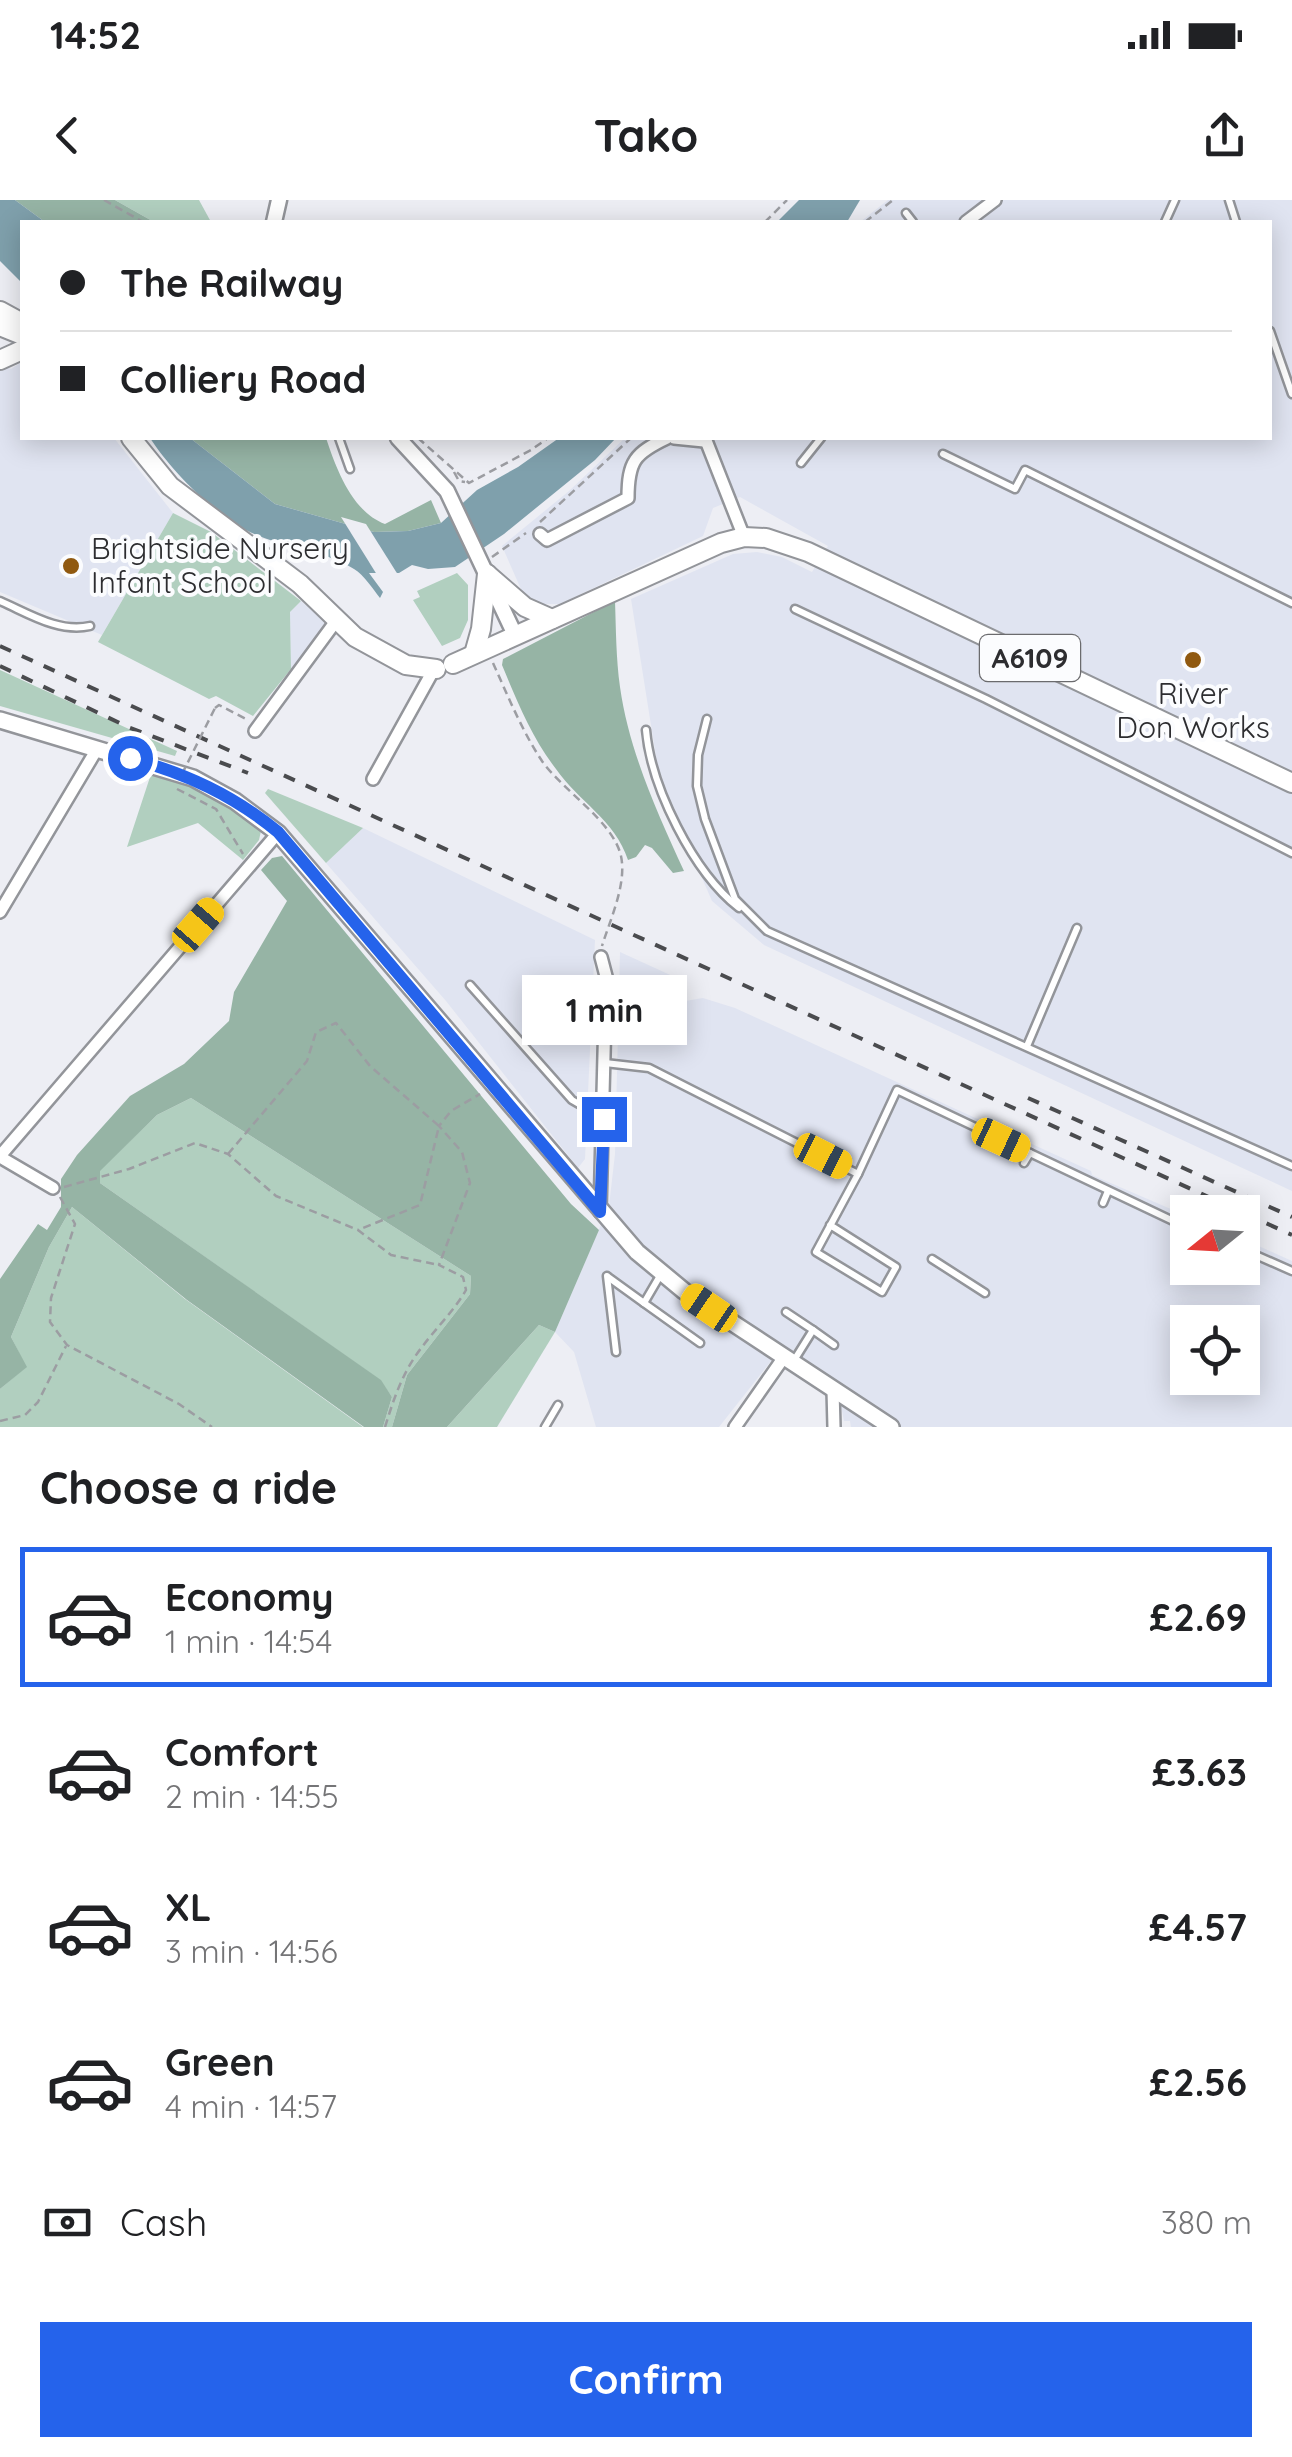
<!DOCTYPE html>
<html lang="en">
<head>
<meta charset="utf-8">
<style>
	:root { --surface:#fff; --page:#f2f2f2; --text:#202124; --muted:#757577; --line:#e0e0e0; --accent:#2563eb }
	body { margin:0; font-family:Quicksand,sans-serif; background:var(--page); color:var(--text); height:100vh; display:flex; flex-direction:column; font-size:38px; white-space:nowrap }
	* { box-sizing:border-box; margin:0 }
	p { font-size:32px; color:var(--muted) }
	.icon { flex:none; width:55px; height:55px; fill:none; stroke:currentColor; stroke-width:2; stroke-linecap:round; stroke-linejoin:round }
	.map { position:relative; height:1227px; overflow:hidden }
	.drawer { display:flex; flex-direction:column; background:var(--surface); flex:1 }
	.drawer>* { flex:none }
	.guide { position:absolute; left:20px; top:20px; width:1252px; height:220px; border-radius:0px; box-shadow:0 5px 25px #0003; display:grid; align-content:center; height:220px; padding:0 40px; background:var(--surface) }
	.needle { width:65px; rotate:252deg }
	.buttons { position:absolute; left:1170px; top:995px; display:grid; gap:20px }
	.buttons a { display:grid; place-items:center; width:90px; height:90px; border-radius:0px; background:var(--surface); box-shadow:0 5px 25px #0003; font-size:50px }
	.end { position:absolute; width:45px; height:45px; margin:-22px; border:12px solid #2563eb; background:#fff; box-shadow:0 0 0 5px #fff }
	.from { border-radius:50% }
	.bubble { position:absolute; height:70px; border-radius:0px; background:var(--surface); box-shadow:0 5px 25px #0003; font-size:32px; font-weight:700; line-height:70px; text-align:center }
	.car { position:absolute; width:30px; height:60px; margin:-30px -15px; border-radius:12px; box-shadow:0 0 8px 2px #0007; background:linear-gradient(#f5c518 24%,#345 0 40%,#f5c518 0 76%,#345 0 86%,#f5c518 0) }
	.guide b { display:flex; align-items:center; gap:35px; height:95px; font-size:38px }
	.guide b+b { border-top:2px solid var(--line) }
	.guide i { width:25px; height:25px; background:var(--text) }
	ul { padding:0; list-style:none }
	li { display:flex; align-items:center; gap:30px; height:140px; margin:0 20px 15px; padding:0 20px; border:5px solid transparent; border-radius:0px }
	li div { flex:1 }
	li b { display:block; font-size:38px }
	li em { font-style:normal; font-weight:700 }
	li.selected { border-color:var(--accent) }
	li>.icon { width:90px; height:90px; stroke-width:1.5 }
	h2 { padding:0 40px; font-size:45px; line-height:120px }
	.pay { display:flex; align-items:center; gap:25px; height:110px; padding:0 40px; font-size:38px }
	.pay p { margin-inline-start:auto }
	.action { display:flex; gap:20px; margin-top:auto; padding:20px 40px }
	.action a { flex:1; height:115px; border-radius:0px; background:var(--accent); color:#fff; font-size:40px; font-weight:700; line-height:115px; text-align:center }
	.status { display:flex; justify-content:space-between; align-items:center; height:70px; padding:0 50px; background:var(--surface); direction:ltr }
	.status svg { height:28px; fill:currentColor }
	header { display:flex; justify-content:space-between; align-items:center; height:130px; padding:0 40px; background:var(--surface); font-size:45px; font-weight:700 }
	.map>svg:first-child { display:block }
	.built { fill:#e0e4f1; fill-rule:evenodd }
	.green { fill:#b1cfbf }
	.forest { fill:#96b4a5 }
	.water { fill:#7fa0ac }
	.pier { fill:#edeef4 }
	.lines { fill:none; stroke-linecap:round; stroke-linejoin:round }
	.service-casing { stroke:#93959a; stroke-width:11 }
	.minor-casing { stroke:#93959a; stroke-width:16 }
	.tertiary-casing { stroke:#93959a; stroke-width:19 }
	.secondary-casing { stroke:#93959a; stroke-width:20 }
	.primary-casing { stroke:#93959a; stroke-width:22 }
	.path { stroke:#9c9da2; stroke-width:2.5; stroke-dasharray:8 5; stroke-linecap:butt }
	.service { stroke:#fff; stroke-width:6 }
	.minor { stroke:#fff; stroke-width:11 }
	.tertiary { stroke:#fff; stroke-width:14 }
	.secondary { stroke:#fff; stroke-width:15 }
	.primary { stroke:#fff; stroke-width:18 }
	.rail { stroke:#4a4b4e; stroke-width:4; stroke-dasharray:12 12; stroke-linecap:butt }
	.path-bridge { stroke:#9c9da2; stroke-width:2.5; stroke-dasharray:8 5; stroke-linecap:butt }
	.route { stroke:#2563eb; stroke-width:12 }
	.poi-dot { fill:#905910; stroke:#fbfcfe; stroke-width:4 }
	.labels { text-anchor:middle; stroke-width:8; stroke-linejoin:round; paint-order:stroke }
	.shield { fill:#fbfcfe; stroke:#6b6b6e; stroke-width:2.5 }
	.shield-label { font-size:28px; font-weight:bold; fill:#2d2d30 }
	.poi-label { font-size:30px; fill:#2d2d30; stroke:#fbfcfe; text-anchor:start }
</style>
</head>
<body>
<div class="status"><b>14:52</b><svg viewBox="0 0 49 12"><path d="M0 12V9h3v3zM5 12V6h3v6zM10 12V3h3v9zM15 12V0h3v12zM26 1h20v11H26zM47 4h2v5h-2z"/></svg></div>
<header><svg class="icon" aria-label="back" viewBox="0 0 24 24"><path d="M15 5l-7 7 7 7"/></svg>Tako<svg class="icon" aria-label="share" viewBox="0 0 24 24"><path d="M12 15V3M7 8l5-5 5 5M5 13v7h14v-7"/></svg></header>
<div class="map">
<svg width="1292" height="1227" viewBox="0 0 1292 1227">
	<rect width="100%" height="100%" fill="#edeef4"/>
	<g class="built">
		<path d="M888,0H1292V991L764,745L712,701L660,582L631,399L733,354L757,352L782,357L812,372L828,346L740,297L713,308L703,336L560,404H539L524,396L502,346L569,291L625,238H1270V22H860Z"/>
		<path d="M22,162V238H114L173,313L102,435L0,392V164L11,169Z"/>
		<path d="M301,401L324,421L330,436L301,477L291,469L290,412Z"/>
		<path d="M363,628L595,740L585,959L578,968L446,801L326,663Z"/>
		<path d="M620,752L679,779L685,801L703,798L735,808L1091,971L1092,975L1187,1016L1188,1068H1242L1243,1039L1292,1061V1227H851L850,1221H844L840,1201L775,1156L719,1227H596L574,1152L555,1132L609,1006L615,954ZM1188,1122H1242V1178H1188Z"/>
	</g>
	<g class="green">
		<path d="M115,0H199L211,22H154Z"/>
		<path d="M173,313L211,332L301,401L290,412L291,469L253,516L216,496L209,499L98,442Z"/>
		<path d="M457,373L468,385V420L460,438L442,446L413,400L420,397L417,391Z"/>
		<path d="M0,470L177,551L175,556L0,506Z"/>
		<path d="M151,574C184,582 243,602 261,631L259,640L243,660L198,623L127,647Z"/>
		<path d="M268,589L363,628L326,663L265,593Z"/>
		<path d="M191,898L471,1076L470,1094L407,1175L392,1227H383L392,1197L380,1180L100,983L99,971L157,915Z"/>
		<path d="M72,1007L185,1099L363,1227H0V1189L26,1167L11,1137L49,1047Z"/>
		<path d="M539,1125L555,1132L497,1227H447Z"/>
	</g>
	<g class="forest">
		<path d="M15,0H115L154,22H45Z"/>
		<path d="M190,238H326C336,268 352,312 385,324L431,300L441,323L408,331L374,332L275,304Z"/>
		<path d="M615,401C616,429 616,458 620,487C629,551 657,612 684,671L673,673L652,648L645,645L636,657L628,660C615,620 579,602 556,569C532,538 517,501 502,465L503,459Z"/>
		<path d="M282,656L571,1004L599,1030L555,1132L539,1125L447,1227H392L407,1175L470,1094L471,1076L191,898L157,915L100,971V983L381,1180L392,1197L383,1227H364L187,1100L72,1007L49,1047L11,1137L27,1167L0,1189V1079L38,1024L47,1030L61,1007V979L77,955L130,896L184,864L229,821L234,792L287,701L261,670L272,658Z"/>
	</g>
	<g class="water">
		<path d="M0,0H15L45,22H22V83L0,61Z"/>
		<path d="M799,0H860L847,22H777Z"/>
		<path d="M150,238H190L275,304L374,332L408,331L441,323L477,290L518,267L559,238H616L595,260L504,334L455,367L428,369L412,365L399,373H369L383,392L380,398C373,389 364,375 354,369C325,351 290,348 259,336C221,322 171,271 150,238Z"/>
	</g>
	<path class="pier" d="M341,317L366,324L400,378H379Z"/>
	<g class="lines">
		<g class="service-casing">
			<g id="service">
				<path d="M1229,0L1236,22"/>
				<path d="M906,13L913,22"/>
				<path d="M1165,22L1175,0"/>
				<path d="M1270,131L1292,194"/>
				<path d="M339,238L350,269"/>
				<path d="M943,254L1015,289L1025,270L1292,403"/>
				<path d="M801,263L821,238"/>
				<path d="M0,401C28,413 58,433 90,426"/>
				<path d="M795,409L986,499L1292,653"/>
				<path d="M707,519L698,555L697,586L705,619L735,699L767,731L1292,966"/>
				<path d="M646,530C651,587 693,672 739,708"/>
				<path d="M470,785L572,900L603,918"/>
				<path d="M1027,846L1077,728"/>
				<path d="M605,863L649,868L858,974L897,890L1188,1028"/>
				<path d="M1024,963L1030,953"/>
				<path d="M1103,1003L1108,991"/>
				<path d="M830,1025L896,1067L882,1092L816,1052L858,974"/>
				<path d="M1242,1049L1292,1071"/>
				<path d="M932,1059L985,1093"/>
				<path d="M661,1074L644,1103L700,1143"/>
				<path d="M607,1076L616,1152"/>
				<path d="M608,1077L644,1103"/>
				<path d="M786,1112L813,1130L793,1162"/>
				<path d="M813,1130L834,1145"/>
				<path d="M545,1227L558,1205"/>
			</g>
		</g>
		<g class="minor-casing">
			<g id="minor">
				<path d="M966,22L995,0"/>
				<path d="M674,238L704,241"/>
				<path d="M705,238L744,337"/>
				<path d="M540,334L547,340L628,298C628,261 635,253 667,238"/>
				<path d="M255,531L336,421"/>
				<path d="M373,579L434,469"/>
				<path d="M0,712L97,549"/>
				<path d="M0,956L278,633"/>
				<path d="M0,957L53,988"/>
				<path d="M600,1012L606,776L601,757"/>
				<path d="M833,1190L834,1227"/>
				<path d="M735,1227L784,1157"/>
			</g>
		</g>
		<g class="tertiary-casing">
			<g id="tertiary">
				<path d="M274,22L279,0"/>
				<path d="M398,238L447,291L515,435"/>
			</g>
		</g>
		<g class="secondary-casing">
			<path id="secondary" d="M0,520L193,578L235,601L278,633L637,1052L684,1091L891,1227"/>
		</g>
		<g class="primary-casing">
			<g id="primary">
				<path d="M0,111L22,123"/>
				<path d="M0,126L22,135"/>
				<path d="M0,160L22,150"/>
				<path d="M131,238L170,286L300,384L355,437L406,465L436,469"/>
				<path d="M487,374L525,407L552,419"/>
				<path d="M474,454L481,429L487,374"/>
				<path d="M453,464L721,343L744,337L766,338L808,352L1292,583"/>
			</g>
		</g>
		<g class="path">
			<path d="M104,0L143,22"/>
			<path d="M765,22L787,0"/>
			<path d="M865,22L893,0"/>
			<path d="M418,238L469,283L531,250L548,238"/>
			<path d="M454,272L459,281L465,282"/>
			<path d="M540,322L631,238"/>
			<path d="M492,357L526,333"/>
			<path d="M493,463C508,496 522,531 542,561C563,591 613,621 621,656C627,684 610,720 602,746"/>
			<path d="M215,508L219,505L248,520"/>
			<path d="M177,589L216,609L243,654"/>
			<path d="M228,954L307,861L316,832L336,823L370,866L439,926L420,1005L358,1030"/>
			<path d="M64,987L129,969L195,943L228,954L276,996L358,1030L391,1055L439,1065"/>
			<path d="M60,997L75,1024L51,1098L50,1122L67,1145L179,1204L212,1227"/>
			<path d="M0,1221L25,1215L38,1202L66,1146"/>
			<path d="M385,1227C394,1198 403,1171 422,1147C436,1128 454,1111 466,1090L463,1077L439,1065L470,983L462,952L439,926L451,911L480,894"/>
		</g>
		<use href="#service" class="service"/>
		<use href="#minor" class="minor"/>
		<use href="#tertiary" class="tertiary"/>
		<use href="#secondary" class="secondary"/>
		<use href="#primary" class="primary"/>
		<g class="rail">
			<path d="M0,446L1292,1035"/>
			<path d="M0,466L128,527L248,573"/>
			<path d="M1028,898L1292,1017"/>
		</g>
		<path class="path-bridge" d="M182,574L215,508"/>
	</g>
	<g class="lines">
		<path class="route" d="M130,558C187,574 233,595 278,632L600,1012L604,919"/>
	</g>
	<g class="poi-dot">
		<circle cx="71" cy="366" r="10"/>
		<circle cx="1193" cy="460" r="10"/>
	</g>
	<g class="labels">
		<rect class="shield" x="980" y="435" width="100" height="46" rx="8"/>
		<g class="shield-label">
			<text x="1030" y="468">A6109</text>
		</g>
		<g class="poi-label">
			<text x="91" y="359">Brightside Nursery<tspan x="91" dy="34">Infant School</tspan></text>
			<text x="1193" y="504" text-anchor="middle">River<tspan x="1193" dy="34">Don Works</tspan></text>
		</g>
	</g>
</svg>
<div class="buttons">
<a><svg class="needle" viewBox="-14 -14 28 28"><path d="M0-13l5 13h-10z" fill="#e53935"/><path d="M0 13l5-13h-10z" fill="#757577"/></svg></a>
<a><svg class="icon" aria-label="locate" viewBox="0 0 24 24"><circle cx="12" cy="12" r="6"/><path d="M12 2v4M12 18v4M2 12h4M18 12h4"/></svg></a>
</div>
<i class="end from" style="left:130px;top:558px"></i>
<i class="end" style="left:604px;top:919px"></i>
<div class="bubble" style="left:522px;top:775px;width:165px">1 min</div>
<i class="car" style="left:198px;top:725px;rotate:41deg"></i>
<i class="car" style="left:1001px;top:940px;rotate:115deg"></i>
<i class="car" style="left:823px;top:956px;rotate:117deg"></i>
<i class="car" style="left:709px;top:1108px;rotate:304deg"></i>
<div class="guide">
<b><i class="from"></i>The Railway</b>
<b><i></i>Colliery Road</b>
</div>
</div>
<section class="drawer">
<h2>Choose a ride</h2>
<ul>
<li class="selected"><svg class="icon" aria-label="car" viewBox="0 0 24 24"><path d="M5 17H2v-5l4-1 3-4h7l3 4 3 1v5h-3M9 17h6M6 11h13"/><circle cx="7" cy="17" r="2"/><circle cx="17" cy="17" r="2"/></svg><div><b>Economy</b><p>1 min · 14:54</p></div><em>£2.69</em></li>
<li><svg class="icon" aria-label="car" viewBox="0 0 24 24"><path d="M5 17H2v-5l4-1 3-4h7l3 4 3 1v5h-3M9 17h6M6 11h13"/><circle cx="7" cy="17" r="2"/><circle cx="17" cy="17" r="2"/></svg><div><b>Comfort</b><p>2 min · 14:55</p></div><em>£3.63</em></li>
<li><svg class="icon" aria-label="car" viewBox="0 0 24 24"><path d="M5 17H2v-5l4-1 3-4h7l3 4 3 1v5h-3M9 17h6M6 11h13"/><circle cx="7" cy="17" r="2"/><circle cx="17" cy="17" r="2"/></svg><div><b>XL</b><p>3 min · 14:56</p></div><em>£4.57</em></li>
<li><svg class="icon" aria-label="car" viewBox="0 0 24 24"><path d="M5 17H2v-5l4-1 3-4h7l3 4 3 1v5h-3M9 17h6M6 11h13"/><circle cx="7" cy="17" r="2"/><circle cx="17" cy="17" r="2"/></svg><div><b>Green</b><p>4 min · 14:57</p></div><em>£2.56</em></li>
</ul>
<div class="pay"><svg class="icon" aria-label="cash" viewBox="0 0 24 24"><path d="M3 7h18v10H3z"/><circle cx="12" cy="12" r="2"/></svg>Cash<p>380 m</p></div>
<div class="action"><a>Confirm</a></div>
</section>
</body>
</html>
